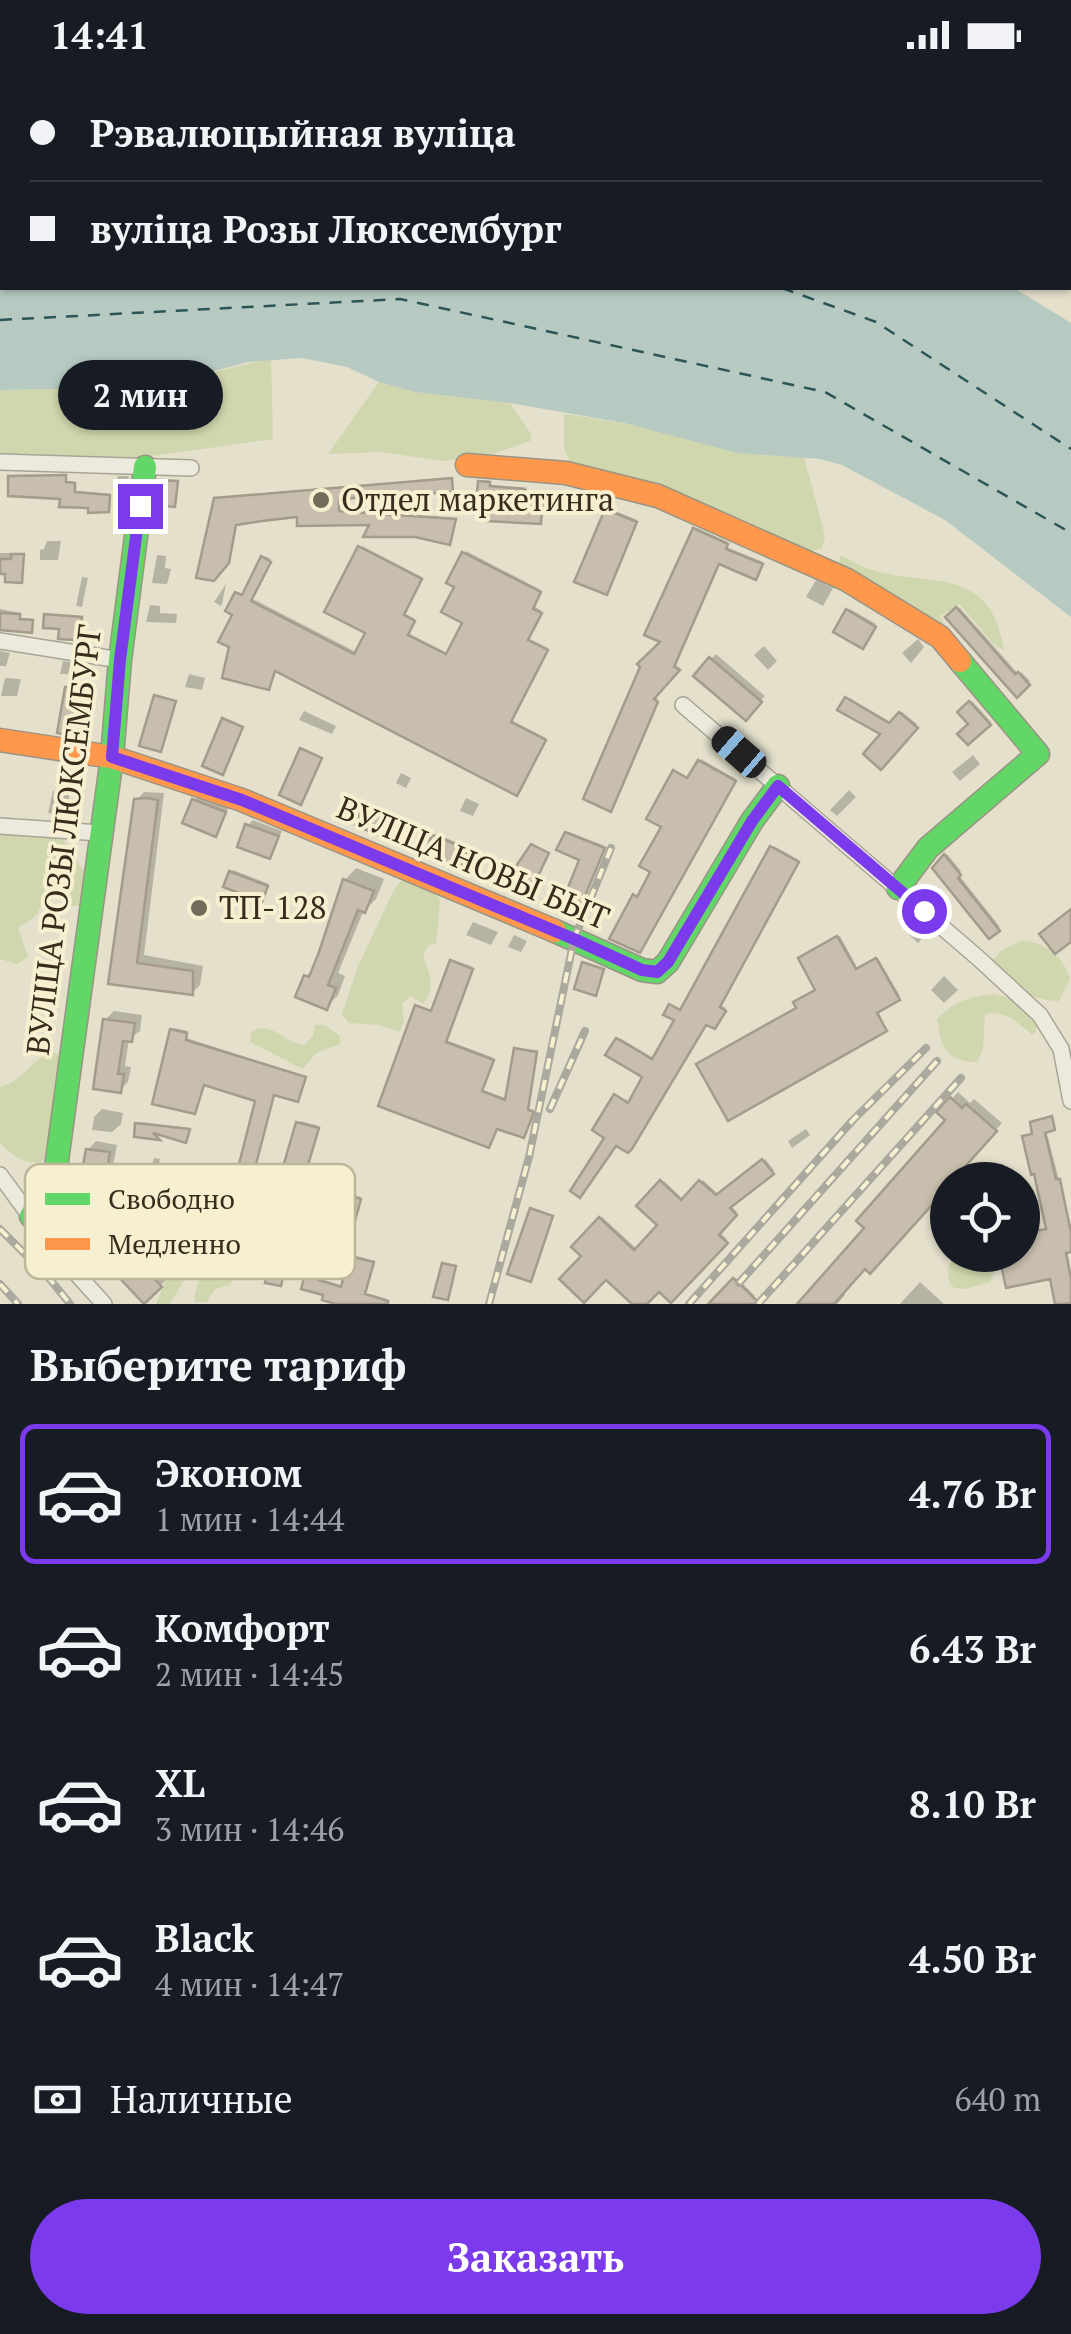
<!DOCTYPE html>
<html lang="ru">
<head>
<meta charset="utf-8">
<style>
	:root { --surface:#171b24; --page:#20242c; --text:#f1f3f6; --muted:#9ea1a6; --line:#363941; --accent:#7c3aed }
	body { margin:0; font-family:"PT Serif",serif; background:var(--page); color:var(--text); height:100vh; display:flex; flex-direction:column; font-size:38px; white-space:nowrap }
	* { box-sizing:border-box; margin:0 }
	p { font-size:32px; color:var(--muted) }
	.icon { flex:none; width:55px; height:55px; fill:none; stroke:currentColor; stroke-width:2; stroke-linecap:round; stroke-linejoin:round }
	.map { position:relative; height:1234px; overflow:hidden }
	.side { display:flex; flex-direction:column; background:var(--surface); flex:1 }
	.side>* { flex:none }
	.top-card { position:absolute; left:0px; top:0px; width:1072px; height:220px; box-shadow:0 2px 8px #0004; display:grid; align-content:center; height:220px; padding:0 30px; background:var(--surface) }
	.controls { position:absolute; left:930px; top:1092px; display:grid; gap:20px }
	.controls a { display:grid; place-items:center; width:110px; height:110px; border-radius:50%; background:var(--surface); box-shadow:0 2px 8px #0004; font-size:50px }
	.end { position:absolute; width:45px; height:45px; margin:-22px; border:12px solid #7c3aed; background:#fff; box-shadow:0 0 0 5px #fff }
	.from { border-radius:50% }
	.bubble { position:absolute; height:70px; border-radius:35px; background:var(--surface); box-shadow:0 2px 8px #0004; font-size:32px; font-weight:600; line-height:70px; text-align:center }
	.car { position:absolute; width:30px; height:60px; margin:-30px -15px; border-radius:12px; box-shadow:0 0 8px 2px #0007; background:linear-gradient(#222 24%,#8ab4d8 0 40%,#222 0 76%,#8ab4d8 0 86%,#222 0) }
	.top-card b { display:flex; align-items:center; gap:35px; height:95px; font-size:38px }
	.top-card b+b { border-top:2px solid var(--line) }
	.top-card i { width:25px; height:25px; background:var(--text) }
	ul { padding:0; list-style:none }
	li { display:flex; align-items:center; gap:30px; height:140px; margin:0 20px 15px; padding:0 10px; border:5px solid transparent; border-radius:15px }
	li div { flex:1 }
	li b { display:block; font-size:38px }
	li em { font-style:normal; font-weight:600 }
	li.on { border-color:var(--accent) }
	li>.icon { width:90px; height:90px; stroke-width:1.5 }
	h2 { padding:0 30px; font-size:45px; line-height:120px }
	.pay { display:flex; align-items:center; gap:25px; height:110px; padding:0 30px; font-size:38px }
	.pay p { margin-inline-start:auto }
	.cta { display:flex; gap:20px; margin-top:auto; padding:20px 30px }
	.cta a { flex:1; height:115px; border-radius:60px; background:var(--accent); color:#fff; font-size:40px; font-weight:600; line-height:115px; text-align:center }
	.status { display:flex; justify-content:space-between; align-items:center; height:70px; padding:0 50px; background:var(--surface); direction:ltr }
	.status svg { height:28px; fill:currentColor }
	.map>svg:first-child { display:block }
	.green { fill:#d0d6ae }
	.water { fill:#b7cac1 }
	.shadow { fill:#0003 }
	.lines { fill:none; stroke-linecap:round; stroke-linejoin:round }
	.ferry { stroke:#2c5558; stroke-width:2.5; stroke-dasharray:12 10; stroke-linecap:butt }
	.building { fill:#c8bead; stroke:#a49b8b; stroke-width:2.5 }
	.street-casing { stroke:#a9a495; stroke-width:18 }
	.fast-casing { stroke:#999484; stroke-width:25 }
	.slow-casing { stroke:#999484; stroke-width:25 }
	.street { stroke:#ece9dd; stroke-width:15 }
	.fast { stroke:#63d668; stroke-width:22 }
	.slow { stroke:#ff974d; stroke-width:22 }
	.rail-casing { stroke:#aba89e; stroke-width:8 }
	.rail { stroke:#f6f0d1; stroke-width:4; stroke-dasharray:11; stroke-linecap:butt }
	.route { stroke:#7c3aed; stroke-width:12 }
	.poi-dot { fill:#746c5a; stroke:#f6f0d1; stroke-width:4 }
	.labels { text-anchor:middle; stroke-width:8; stroke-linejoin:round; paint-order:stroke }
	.poi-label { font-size:32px; fill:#382d1d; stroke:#f6f0d1; text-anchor:start }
	.street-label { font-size:32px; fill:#382d1d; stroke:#f6f0d1 }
	.key { fill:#f6f0d1; stroke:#bdb69b; stroke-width:2.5 }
	.key-label { font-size:28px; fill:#382d1d }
</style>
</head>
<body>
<div class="status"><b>14:41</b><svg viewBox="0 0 49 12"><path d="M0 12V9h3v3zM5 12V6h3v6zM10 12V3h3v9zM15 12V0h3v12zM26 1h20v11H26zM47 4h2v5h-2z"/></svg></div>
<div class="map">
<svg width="1071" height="1234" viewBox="0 0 1071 1234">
	<rect width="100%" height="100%" fill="#e4e0cc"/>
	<g class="green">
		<path d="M271,288L273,369L130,389L0,385V320L112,318L165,314Z"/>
		<path d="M379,312L415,322L510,333L531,364L530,371L490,385L444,391L381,382L328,384Z"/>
		<path d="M564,344C585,347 606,350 627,354C690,368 737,387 804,387L825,466L822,479L807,481L673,421L571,394L564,378Z"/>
		<path d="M840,485C849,489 859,495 869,499C928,519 990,492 1004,580L993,574L960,534L940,546L945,556L934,557L839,496Z"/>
		<path d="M0,760L44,763L63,770L86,804L82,836H71L69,822L73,809L66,802L46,818L37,845L18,858L28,887L17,894L0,889Z"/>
		<path d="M403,809L429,816L440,830L436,874L428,875L423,887C430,904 436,918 423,934L411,926L402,933L404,951L400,962L380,955L349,953L342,944L358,896L395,818Z"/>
		<path d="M1021,871C1046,871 1063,886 1070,909L1059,931C1028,931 1012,913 991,892L1002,880Z"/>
		<path d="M994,924L1011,928L1036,952V962L1032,965C1017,952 1006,940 985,944L983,979L977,992C946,991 941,978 937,949C954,931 969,927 994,924Z"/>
		<path d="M315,955H325L340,966V974L316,983L303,999L250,972L251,962C271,949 284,973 304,975L313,966Z"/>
		<path d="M54,982L61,988L47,1084L42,1092C23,1095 14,1086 0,1073V1017C23,1012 32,987 54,982Z"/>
		<path d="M200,1166L206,1173L170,1234H156L174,1190Z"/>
		<path d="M225,1169H237C248,1179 256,1187 248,1202L237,1204L230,1215L215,1219L207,1232H194C196,1210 209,1184 225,1169Z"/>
		<path d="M955,1185H986L992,1190L994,1201L990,1212L965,1219L954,1218C945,1208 947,1195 955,1185Z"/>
	</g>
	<path class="water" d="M0,59L2,218H1014L1071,253V547L945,450L842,395L820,389L738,383L624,353L510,333L415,322L379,312L347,297L302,288L248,292L165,314L112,318L0,320Z"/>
	<g class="shadow">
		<path d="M12,405H67V411L76,412V421L111,424L110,438L62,427L11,407Z"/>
		<path d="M118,406H129L126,418H115Z"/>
		<path d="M453,407L452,420L339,426V440L456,448L450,472L373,453L299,444L236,453L230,489L214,508L219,427Z"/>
		<path d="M482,410L490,411V415L525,418V423L543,424L542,450L491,431Z"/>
		<path d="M608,438L637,450L608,520L607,440Z"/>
		<path d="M697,458L728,472L726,477L763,492L758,505L719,492L675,594L680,598L654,626L658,629L612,738Z"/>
		<path d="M47,471H61L58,490H40V480L44,479Z"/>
		<path d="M362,476L422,507L404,543L415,549L408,563L449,584L466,552L457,516L466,481L541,520L533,536L542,541L528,568L548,578L511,650L546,668L518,721L236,544L237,523L245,524L265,486L271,489L251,528L358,583L369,562Z"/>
		<path d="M0,483H24L21,510L8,502H0Z"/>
		<path d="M157,485L166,486L165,498L171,499L167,514L152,513Z"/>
		<path d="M82,507L88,508L82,537L76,536Z"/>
		<path d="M816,510L833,518L823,536L806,527Z"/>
		<path d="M226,514L222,534L221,536L214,532Z"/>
		<path d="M150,535L160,536V543L177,544L176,553L146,552Z"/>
		<path d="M959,537L1019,605L1021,602L1030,611L1017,624L949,547Z"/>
		<path d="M0,539L21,543V548L33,549L32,559L0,557Z"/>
		<path d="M850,539L876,554L865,574L848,541Z"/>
		<path d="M918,569L924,577L911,593L902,583Z"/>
		<path d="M764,576L777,591L768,600L754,585Z"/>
		<path d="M0,581L10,583L6,596H0Z"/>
		<path d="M716,584L765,626L746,648L696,606Z"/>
		<path d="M63,591L71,592L68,604H60Z"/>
		<path d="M189,604L205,608L202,620L185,617Z"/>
		<path d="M5,608L21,609L17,626H1Z"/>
		<path d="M848,627L892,653L902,642L917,654L881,697L883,663Z"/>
		<path d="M972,631L991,652L968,671L971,654L961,642Z"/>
		<path d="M304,641L336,656L332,664L299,650Z"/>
		<path d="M973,685L980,694L960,711L952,702Z"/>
		<path d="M701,689L736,709L642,878L635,826H640L654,801L675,702L690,708Z"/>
		<path d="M401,703L411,708L406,718L396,713Z"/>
		<path d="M849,720L856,727L837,746L830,740Z"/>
		<path d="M53,721L70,723L65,745L48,743Z"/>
		<path d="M144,722L164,723L144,885L203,896L200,915L192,923L111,912L136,731Z"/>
		<path d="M199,725L229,737L215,764L194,731Z"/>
		<path d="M466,728L479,734L473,746L460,741Z"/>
		<path d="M368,734L398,747L390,765L366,736Z"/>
		<path d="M253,750L282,761L270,786L248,755Z"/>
		<path d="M569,762L605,776L577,846L582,789L567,763Z"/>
		<path d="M436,764L468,777L462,792L434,766Z"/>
		<path d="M774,776L799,790L720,935L726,938L716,954L706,952L607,1067L616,1026L631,1032L645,1006L608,984L620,968L655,989L677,949L671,935L683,939Z"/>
		<path d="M947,784L961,801L958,804L1000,857L989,866L935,798Z"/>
		<path d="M356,798L384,809L376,829L363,842L338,903L345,906L338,925L326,937L306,906L316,897L345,810Z"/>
		<path d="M233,800L269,814L263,827L231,802Z"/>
		<path d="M199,827L207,828L201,846L194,844Z"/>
		<path d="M912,851L926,864L918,873L904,860Z"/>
		<path d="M473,852L498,862L491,875L466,865Z"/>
		<path d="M514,865L527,871L521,882L508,877Z"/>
		<path d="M840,866L858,899L878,888L900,926L878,940L886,959L818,919L803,887Z"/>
		<path d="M454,890L473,897L446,970L494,988L483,1020L508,1029L516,979L538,980L528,1038L534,1040L525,1064L497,1056L417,937L434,940Z"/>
		<path d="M944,906L958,920L944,933L931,920Z"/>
		<path d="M114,941L142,945L140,961L129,969L125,996L131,997L128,1012L120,1020L105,950Z"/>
		<path d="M174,958L188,961L186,968L306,1006L299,1028L275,1023L254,1101L259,1030L172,960Z"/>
		<path d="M958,1022L970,1033L974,1029L1002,1053L951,1110H948L865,1196L842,1222L845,1225L837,1234H800L867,1158L949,1050L940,1042Z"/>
		<path d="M102,1039L123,1043L121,1054L112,1062L92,1060L94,1047Z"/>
		<path d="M1049,1047L1046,1060L1071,1156V1179L1067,1180L1071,1201V1234H1058L1052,1206L1002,1185H1022V1163L1048,1158L1036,1101L1024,1067L1035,1063L1034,1050Z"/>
		<path d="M300,1051L319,1056L303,1111L361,1127L352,1161L332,1157L318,1208L344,1216L353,1185L374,1191L366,1223L387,1229L385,1234H343L326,1224L304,1217L324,1143L276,1130Z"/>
		<path d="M139,1052L190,1058L187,1068L154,1060L159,1067L137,1065Z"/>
		<path d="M806,1059L810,1065L792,1078L788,1071Z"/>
		<path d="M96,1071L117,1075L110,1111L102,1120L88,1080Z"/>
		<path d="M154,1088L160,1089L158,1098L151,1097Z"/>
		<path d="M765,1089L774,1100L730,1135L737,1142L719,1162L727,1169L671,1230L659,1218L644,1234H630L633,1231L574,1177L602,1147L638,1180L661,1155L640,1136L664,1111L684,1130L703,1110L719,1125Z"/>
		<path d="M189,1093L218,1123L214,1127L217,1130L201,1146L205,1150L172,1183L199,1140L170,1110Z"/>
		<path d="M110,1144L169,1207L144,1231L85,1167Z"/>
		<path d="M737,1208L755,1226L747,1234H712Z"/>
		<path d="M920,1212L944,1234H900Z"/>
	</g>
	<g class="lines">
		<g class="ferry">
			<path d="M0,172H2"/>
			<path d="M782,218L876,252L1071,379"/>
			<path d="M0,250L400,229L825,322L1071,463"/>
		</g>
	</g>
	<g class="building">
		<path d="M66,405V412L75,413V422L110,425L109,442L88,443V438L59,437L60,429L8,426V406Z"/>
		<path d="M452,408L453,422L339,429V441L456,449L450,475L415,467H363L369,455L297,456V447L262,451L236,455L229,493L214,511L196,508L214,428Z"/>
		<path d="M158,410L178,411L175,437L155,435Z"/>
		<path d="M478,411L490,412V416L525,419L524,424L543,425L541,454L487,451L488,434L476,433Z"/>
		<path d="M605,439L637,452L607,525L574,512Z"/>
		<path d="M693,458L728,474L726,479L763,494L756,510L719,494L674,597L680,600L654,629L658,632L611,742L583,729L640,597L637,594L660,572L644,565Z"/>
		<path d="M358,476L422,509L404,545L415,551L408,565L446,584L462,553L441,542L454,517L446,513L462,482L541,522L533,539L542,543L528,570L548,580L511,652L546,670L517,726L275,601L269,620L222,608L229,577L218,572L232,545L225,541L235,522L242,525L261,486L271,492L251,531L354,584L365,563L324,542Z"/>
		<path d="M11,484H24L22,513L5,512V504H0V489H11Z"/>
		<path d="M956,537L1015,604L1018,602L1030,615L1017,628L945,547Z"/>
		<path d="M846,539L876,557L863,579L833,562Z"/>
		<path d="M0,543L20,544V549L33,550L32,563L0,560Z"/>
		<path d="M44,544L82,547L80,565H75V570L58,569L59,559L43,558Z"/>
		<path d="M709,587L762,632L746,651L693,606Z"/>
		<path d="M65,617L93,620L84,668L57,663Z"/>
		<path d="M154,625L176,631L161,682L139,676Z"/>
		<path d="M845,627L889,653L899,642L918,658L881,700L863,684L880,664L837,640Z"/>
		<path d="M969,631L991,655L968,675L957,664L968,654L957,642Z"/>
		<path d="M222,648L243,657L223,705L202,696Z"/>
		<path d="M300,678L322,688L301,735L279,725Z"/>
		<path d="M698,690L736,711L640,883L609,869L633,824L637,827L650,802L639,796L661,757L646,749L673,700L687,708Z"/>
		<path d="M147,728L158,730L137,893L193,901V925L108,914L134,729Z"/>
		<path d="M192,729L226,742L216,767L182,753Z"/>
		<path d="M364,734L398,749L389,770L355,755Z"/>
		<path d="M245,754L279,766L270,789L237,777Z"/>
		<path d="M565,762L605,778L575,850L558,843L579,790L556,780Z"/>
		<path d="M432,765L468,779L461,797L425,783Z"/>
		<path d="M531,774L549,783L528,827L510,819L518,801L514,799Z"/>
		<path d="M770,776L799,792L720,937L726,941L715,959L706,955L632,1079L628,1083L616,1076L580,1128L570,1121L604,1068L592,1060L614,1024L628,1033L642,1007L605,985L616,968L652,989L674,950L663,945L669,934L680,940Z"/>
		<path d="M944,784L961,805L958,808L1000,861L989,869L932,798Z"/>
		<path d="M229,801L268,816L262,832L223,817Z"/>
		<path d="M343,809L374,821L365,843L358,840L328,915L336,918L327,940L295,927L304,905L309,907L319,882Z"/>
		<path d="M1071,839V872L1055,884L1039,864Z"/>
		<path d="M837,866L856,899L876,888L900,930L877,943L887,961L728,1051L696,994L796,938L793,932L815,920L798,888Z"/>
		<path d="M450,890L473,899L446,972L494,990L482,1021L505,1030L514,978L537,982L528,1040L534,1042L524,1068L497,1059L489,1078L378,1036L415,935L431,941Z"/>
		<path d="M582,892L604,899L596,926L574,919Z"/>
		<path d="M103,949L135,953L132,972L123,971L118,1004H124L121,1023L93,1019Z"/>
		<path d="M170,959L187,963L186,970L306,1007L298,1032L274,1025L253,1106L237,1102L255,1031L204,1015L195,1044L152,1034Z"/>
		<path d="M950,1027L962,1038L966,1034L997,1061L953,1110H948V1117L870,1204L865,1199L834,1234H797L864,1158L856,1151L945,1050L936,1042Z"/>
		<path d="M1052,1046L1055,1060L1045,1063L1056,1109H1060L1071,1163V1182L1066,1183L1071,1209V1233L1065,1234H1055L1050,1209L1006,1218L999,1185H1022V1163L1046,1159L1034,1104L1031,1105L1022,1066L1032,1064L1030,1052Z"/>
		<path d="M296,1052L319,1058L303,1112L361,1129L351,1165L331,1160L318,1210L341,1217L349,1186L374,1192L365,1224L388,1231V1234H335L322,1230L323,1225L301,1219L321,1145L273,1132Z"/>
		<path d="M135,1053L145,1054L190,1059L186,1073L153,1063L160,1070L134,1067Z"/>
		<path d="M86,1079L110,1082L103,1122L79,1118Z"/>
		<path d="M762,1089L774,1104L730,1138L737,1145L719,1165L728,1173L671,1233L659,1222L647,1234H632L606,1210L584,1233L559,1209L581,1186L571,1177L599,1147L634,1180L657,1155L636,1136L660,1110L681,1130L699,1110L716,1125Z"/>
		<path d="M530,1138L553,1146L531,1212L507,1204Z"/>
		<path d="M100,1150L162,1217L144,1234L81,1167Z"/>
		<path d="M273,1178L289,1181L281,1216L265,1213Z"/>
		<path d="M442,1193L456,1196L448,1230L433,1227Z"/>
		<path d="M733,1208L739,1213L760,1234H708Z"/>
	</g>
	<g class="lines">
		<g class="street-casing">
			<g id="street">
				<path d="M0,392L191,398"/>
				<path d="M0,571L120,590"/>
				<path d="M683,635L977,887L1040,945L1061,979L1071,1031"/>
				<path d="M0,756L100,763"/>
				<path d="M0,1105L55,1180L104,1234"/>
			</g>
		</g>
		<g class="fast-casing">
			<g id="fast">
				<path d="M898,818L928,778L1038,684L960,591"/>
				<path d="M555,861L642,900L657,902L668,892L752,751L778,716"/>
				<path d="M31,1146L53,1110L56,1098L112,687L120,590L145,397"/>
			</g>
		</g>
		<g class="slow-casing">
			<g id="slow">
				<path d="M467,395L566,403L658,426L847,510L940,567L960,591"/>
				<path d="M0,670L112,687L242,730L555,861"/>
			</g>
		</g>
		<use href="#street" class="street"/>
		<use href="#fast" class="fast"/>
		<use href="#slow" class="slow"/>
		<g class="rail-casing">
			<g id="rail">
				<path d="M550,1039L585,961"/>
				<path d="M0,1159L49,1208L70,1234"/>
				<path d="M739,1213L937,991"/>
				<path d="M0,1214L18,1234"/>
				<path d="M489,1234L529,1087L574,869L611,778"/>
				<path d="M689,1234L853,1050L926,978"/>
				<path d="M758,1234L961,1008"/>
			</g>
		</g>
		<use href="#rail" class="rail"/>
	</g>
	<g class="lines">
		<path class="route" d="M140,436L120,590L112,687L242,730L574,869L642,900L657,902L668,892L752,751L778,716L924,841"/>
	</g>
	<g class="poi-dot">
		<circle cx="321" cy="430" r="10"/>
		<circle cx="199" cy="838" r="10"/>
	</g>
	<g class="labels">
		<g class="poi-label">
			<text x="341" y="441">Отдел маркетинга</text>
			<text x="219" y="849">ТП-128</text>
		</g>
		<g class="street-label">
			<text transform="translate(64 770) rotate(-83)" y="11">ВУЛІЦА РОЗЫ ЛЮКСЕМБУРГ</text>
			<text transform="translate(473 793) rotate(23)" y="11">ВУЛІЦА НОВЫ БЫТ</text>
		</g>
	</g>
	<rect x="25" y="1094" width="330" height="115" rx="15" class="key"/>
	<rect x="45" y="1123" width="45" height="12" fill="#63d668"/>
	<rect x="45" y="1168" width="45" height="12" fill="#ff974d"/>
	<g class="key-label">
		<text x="108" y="1139">Свободно</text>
		<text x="108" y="1184">Медленно</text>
	</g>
</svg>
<div class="controls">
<a><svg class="icon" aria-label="locate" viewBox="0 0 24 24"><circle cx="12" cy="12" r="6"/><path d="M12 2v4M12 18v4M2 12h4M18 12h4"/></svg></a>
</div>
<i class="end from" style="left:924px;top:841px"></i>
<i class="end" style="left:140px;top:436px"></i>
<div class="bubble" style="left:58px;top:290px;width:165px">2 мин</div>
<i class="car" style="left:739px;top:682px;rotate:311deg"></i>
<div class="top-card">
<b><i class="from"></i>Рэвалюцыйная вуліца</b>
<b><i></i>вуліца Розы Люксембург</b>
</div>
</div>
<section class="side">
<h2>Выберите тариф</h2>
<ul>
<li class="on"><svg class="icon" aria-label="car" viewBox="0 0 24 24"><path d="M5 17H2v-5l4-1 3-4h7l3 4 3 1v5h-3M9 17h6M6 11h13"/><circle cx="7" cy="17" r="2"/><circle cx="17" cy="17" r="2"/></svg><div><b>Эконом</b><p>1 мин · 14:44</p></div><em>4.76 Br</em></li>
<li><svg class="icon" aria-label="car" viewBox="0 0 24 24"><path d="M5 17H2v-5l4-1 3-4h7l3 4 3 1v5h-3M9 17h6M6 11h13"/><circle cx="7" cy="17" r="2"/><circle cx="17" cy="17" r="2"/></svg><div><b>Комфорт</b><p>2 мин · 14:45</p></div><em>6.43 Br</em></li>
<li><svg class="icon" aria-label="car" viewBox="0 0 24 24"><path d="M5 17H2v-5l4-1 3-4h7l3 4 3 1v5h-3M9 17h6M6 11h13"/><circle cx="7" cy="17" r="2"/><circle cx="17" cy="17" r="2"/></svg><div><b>XL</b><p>3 мин · 14:46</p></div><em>8.10 Br</em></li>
<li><svg class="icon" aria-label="car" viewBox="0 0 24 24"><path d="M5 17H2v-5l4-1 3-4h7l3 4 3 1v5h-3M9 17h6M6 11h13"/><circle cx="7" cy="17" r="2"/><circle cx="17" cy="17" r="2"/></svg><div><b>Black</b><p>4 мин · 14:47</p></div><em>4.50 Br</em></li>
</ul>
<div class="pay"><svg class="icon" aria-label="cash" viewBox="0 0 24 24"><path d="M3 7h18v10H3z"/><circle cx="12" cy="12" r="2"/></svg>Наличные<p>640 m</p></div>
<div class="cta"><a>Заказать</a></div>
</section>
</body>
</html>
